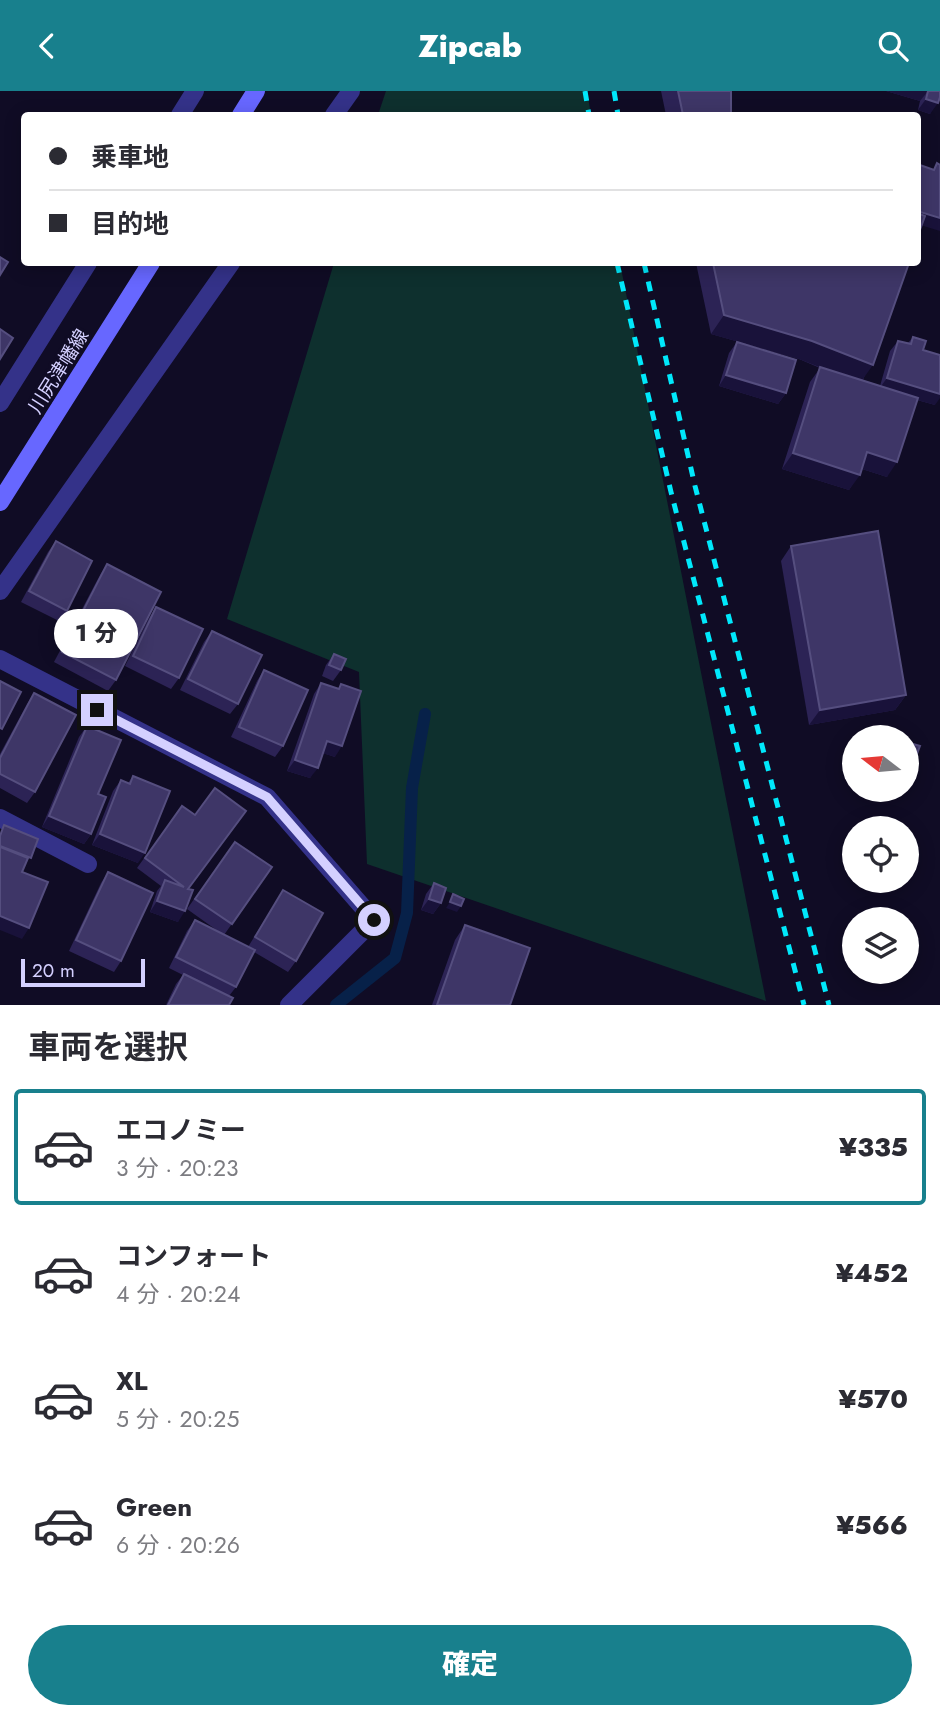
<!DOCTYPE html>
<html lang="ja">
<head>
<meta charset="utf-8">
<style>
	:root { --surface:#fff; --page:#f7f7f7; --text:#2b2b33; --muted:#7c7c81; --line:#e1e1e2; --accent:#18808d }
	body { margin:0; font-family:Jost,"Noto Sans JP",sans-serif; background:var(--page); color:var(--text); height:100vh; display:flex; flex-direction:column; font-size:26px; white-space:nowrap }
	* { box-sizing:border-box; margin:0 }
	p { font-size:23px; color:var(--muted) }
	.icon { flex:none; width:38px; height:38px; fill:none; stroke:currentColor; stroke-width:2; stroke-linecap:round; stroke-linejoin:round }
	.map { position:relative; height:914px; overflow:hidden }
	.details { display:flex; flex-direction:column; background:var(--surface); flex:1 }
	.details>* { flex:none }
	.banner { position:absolute; left:21px; top:21px; width:900px; height:154px; border-radius:7px; box-shadow:0 4px 18px #0003; display:grid; align-content:center; height:154px; padding:0 28px; background:var(--surface) }
	.needle { width:46px; rotate:286deg }
	.fabs { position:absolute; left:842px; top:634px; display:grid; gap:14px }
	.fabs a { display:grid; place-items:center; width:77px; height:77px; border-radius:50%; background:var(--surface); box-shadow:0 4px 18px #0003; font-size:35px }
	.scale { position:absolute; left:21px; bottom:18px; width:124px; box-sizing:border-box; padding-left:7px; border:4px solid #d4d0ff; border-top:0; font-size:19px; line-height:24px; white-space:nowrap; color:#d4d0ff; -webkit-text-stroke:5px #100c25; paint-order:stroke }
	.end { position:absolute; width:32px; height:32px; margin:-16px; border:9px solid #d4d0ff; background:#111; box-shadow:0 0 0 4px #111 }
	.from { border-radius:50% }
	.bubble { position:absolute; height:49px; border-radius:24px; background:var(--surface); box-shadow:0 4px 18px #0003; font-size:23px; font-weight:800; line-height:49px; text-align:center }
	.banner b { display:flex; align-items:center; gap:24px; height:66px; font-size:26px }
	.banner b+b { border-top:2px solid var(--line) }
	.banner i { width:18px; height:18px; background:var(--text) }
	ul { padding:0; list-style:none }
	li { display:flex; align-items:center; gap:21px; height:116px; margin:0 14px 10px; padding:0 14px; border:4px solid transparent; border-radius:7px }
	li div { flex:1 }
	li b { display:block; font-size:26px }
	li em { font-style:normal; font-weight:800 }
	li.current { border-color:var(--accent) }
	li>.icon { width:63px; height:63px; stroke-width:1.5 }
	h2 { padding:0 28px; font-size:32px; line-height:84px }
	.cta { display:flex; gap:14px; margin-top:auto; padding:14px 28px }
	.cta a { flex:1; height:80px; border-radius:42px; background:var(--accent); color:#fff; font-size:28px; font-weight:800; line-height:80px; text-align:center }
	header { display:flex; justify-content:space-between; align-items:center; height:91px; padding:0 28px; background:var(--accent); color:#fff; font-size:32px; font-weight:800 }
	.map>svg:first-child { display:block }
	.park { fill:#0e302e }
	.lines { fill:none; stroke-linecap:round; stroke-linejoin:round }
	.stream { stroke:#072149; stroke-width:12 }
	.service { stroke:#343289; stroke-width:18 }
	.minor { stroke:#343289; stroke-width:18 }
	.secondary { stroke:#6767ff; stroke-width:18 }
	.rail { stroke:#00e8fb; stroke-width:5; stroke-dasharray:10 9; stroke-linecap:butt }
	.wall { fill:#2c2355 }
	.shaded-wall { fill:#19123a }
	.building { fill:#3e3667; stroke:#554e7f; stroke-width:2 }
	.route { stroke:#d4d0ff; stroke-width:9 }
	.labels { text-anchor:middle; stroke-width:6; stroke-linejoin:round; paint-order:stroke }
	.street-label { font-size:19px; fill:#d4d0ff; stroke:#100c25 }
</style>
</head>
<body>
<header><svg class="icon" aria-label="back" viewBox="0 0 24 24"><path d="M15 5l-7 7 7 7"/></svg>Zipcab<svg class="icon" aria-label="search" viewBox="0 0 24 24"><circle cx="10" cy="10" r="6"/><path d="M15 15l6 6"/></svg></header>
<div class="map">
<svg width="940" height="914" viewBox="0 0 940 914">
	<rect width="100%" height="100%" fill="#100c25"/>
	<g class="park">
		<path d="M386,0H587L591,24H378Z"/>
		<path d="M334,172H620L766,910L367,773L359,581L227,528Z"/>
	</g>
	<g class="lines">
		<path class="stream" d="M336,914L395,867L407,822L412,697L425,623"/>
		<path class="service" d="M0,727L88,773"/>
		<g class="minor">
			<path d="M180,24L195,0"/>
			<path d="M334,24L351,0"/>
			<path d="M0,312L88,172"/>
			<path d="M0,500L231,172"/>
			<path d="M0,568L267,706L374,829L289,914"/>
		</g>
		<g class="secondary">
			<path d="M241,24L256,0"/>
			<path d="M0,411L151,172"/>
		</g>
		<g class="rail">
			<path d="M585,0L589,24"/>
			<path d="M614,0L618,24"/>
			<path d="M617,172L671,401L804,914"/>
			<path d="M644,172L695,395L829,914"/>
		</g>
	</g>
	<g class="wall">
		<path d="M661,0H731V24H666Z"/>
		<path d="M886,0H940L930,23L918,19L920,10Z"/>
		<path d="M696,172H909L863,289L880,295L890,260L898,250L908,252L913,246L923,259L935,314L917,309L887,386L862,378L849,399L782,378L810,291L820,277L799,268L711,243Z"/>
		<path d="M737,251L786,302L778,313L719,295L729,262Z"/>
		<path d="M56,450L67,520L59,530L21,511L48,461Z"/>
		<path d="M791,455L906,604L895,619L809,634L781,470Z"/>
		<path d="M107,473L116,589L108,600L54,571L100,484Z"/>
		<path d="M156,516L179,587L171,598L125,575L149,527Z"/>
		<path d="M212,540L238,613L230,623L180,599L204,551Z"/>
		<path d="M334,563L341,579L333,590L322,585L326,574Z"/>
		<path d="M264,579L283,655L275,666L231,646L257,590Z"/>
		<path d="M321,592L338,598L341,593L335,666L323,662L310,687L287,680L314,603Z"/>
		<path d="M34,602L35,701L27,712L0,697V663L27,613Z"/>
		<path d="M87,635L91,743L84,753L42,736L79,646Z"/>
		<path d="M133,685L138,772L92,754L113,700L121,689L128,692Z"/>
		<path d="M182,715L189,798L178,831L150,821L157,800L161,795L137,777Z"/>
		<path d="M235,751L272,776L224,844L248,856L283,799L296,870L288,881L254,861L236,896L229,905V914H166L176,893L183,884L169,877L187,840L195,829L222,843L187,818Z"/>
		<path d="M108,781L121,870L114,881L69,860L101,792Z"/>
		<path d="M434,792L441,812L433,823L421,819L426,803Z"/>
		<path d="M465,834L510,914H432L455,849Z"/>
	</g>
	<g class="shaded-wall">
		<path d="M886,0H928L920,10Z"/>
		<path d="M926,8L938,12L930,23L918,19Z"/>
		<path d="M917,120L940,127V140L917,133Z"/>
		<path d="M724,224L812,250L873,274L860,292L799,268L711,243Z"/>
		<path d="M726,284L786,302L778,313L719,295Z"/>
		<path d="M887,287L940,303V307L935,314L879,298Z"/>
		<path d="M867,361L897,371L887,386L856,376Z"/>
		<path d="M793,362L860,384L849,399L782,378Z"/>
		<path d="M906,604L895,619L809,634L820,619Z"/>
		<path d="M327,650L342,655L335,666L319,661Z"/>
		<path d="M906,665L915,668L908,679H906Z"/>
		<path d="M295,669L318,677L310,687L287,680Z"/>
		<path d="M49,725L91,743L84,753L42,736Z"/>
		<path d="M100,743L145,762L138,772L92,754Z"/>
		<path d="M429,808L441,812L433,823L421,819Z"/>
		<path d="M157,810L185,820L178,831L150,821Z"/>
		<path d="M450,811L461,815L457,821L446,817Z"/>
		<path d="M0,825L29,837L22,848L0,839Z"/>
	</g>
	<g class="building">
		<path d="M678,0H731V24H683Z"/>
		<path d="M928,0H940V6L938,12L926,8Z"/>
		<path d="M937,72L940,74V127L917,120V73L934,79Z"/>
		<path d="M917,122L925,125L917,147Z"/>
		<path d="M0,166L8,171L0,184Z"/>
		<path d="M713,172H909L873,274L812,250L724,224Z"/>
		<path d="M0,238L13,247L0,268Z"/>
		<path d="M913,246L926,250L923,259L940,264V303L887,287L898,250L911,253Z"/>
		<path d="M737,251L796,269L786,302L726,284Z"/>
		<path d="M820,276L918,307L897,371L867,361L860,384L793,362Z"/>
		<path d="M878,440L906,604L820,619L791,455Z"/>
		<path d="M56,450L92,470L67,520L29,500Z"/>
		<path d="M107,473L161,501L116,589L62,561Z"/>
		<path d="M156,516L203,538L179,587L133,565Z"/>
		<path d="M212,540L262,564L238,613L188,588Z"/>
		<path d="M334,563L346,568L341,579L329,574Z"/>
		<path d="M264,579L308,599L283,655L239,636Z"/>
		<path d="M0,590L21,601L2,638L0,637Z"/>
		<path d="M321,592L339,598L341,593L361,600L342,655L327,650L318,677L295,669Z"/>
		<path d="M34,602L76,624L35,701L0,683V667Z"/>
		<path d="M87,635L121,649L98,703L106,706L91,743L49,725Z"/>
		<path d="M906,651L920,655L915,668L906,665Z"/>
		<path d="M133,685L170,700L145,762L100,743L121,689L130,693Z"/>
		<path d="M215,697L246,720L188,798L193,799L185,820L157,810L165,789L184,796L145,767L182,715L195,724Z"/>
		<path d="M4,734L38,748L31,767L0,755V745Z"/>
		<path d="M235,751L272,776L232,833L195,808Z"/>
		<path d="M0,756L28,767L22,781L48,791L29,837L0,825Z"/>
		<path d="M108,781L153,802L121,870L76,849Z"/>
		<path d="M434,792L446,797L441,812L429,808Z"/>
		<path d="M283,799L323,822L296,870L255,846Z"/>
		<path d="M453,803L464,808L461,815L450,811Z"/>
		<path d="M195,829L255,859L236,896L176,866Z"/>
		<path d="M465,834L530,857L510,914H437Z"/>
		<path d="M184,883L233,907L229,914H168Z"/>
	</g>
	<g class="lines">
		<path class="route" d="M97,619L267,706L374,829"/>
	</g>
	<g class="labels">
		<g class="street-label">
			<text transform="translate(58 280) rotate(-58)" y="7">川尻津幡線</text>
		</g>
	</g>
</svg>
<div class="fabs">
<a><svg class="needle" viewBox="-14 -14 28 28"><path d="M0-13l5 13h-10z" fill="#e53935"/><path d="M0 13l5-13h-10z" fill="#7c7c81"/></svg></a>
<a><svg class="icon" aria-label="locate" viewBox="0 0 24 24"><circle cx="12" cy="12" r="6"/><path d="M12 2v4M12 18v4M2 12h4M18 12h4"/></svg></a>
<a><svg class="icon" aria-label="layers" viewBox="0 0 24 24"><path d="M12 4l9 5-9 5-9-5zM3 14l9 5 9-5"/></svg></a>
</div>
<div class="scale">20 m</div>
<i class="end from" style="left:374px;top:829px"></i>
<i class="end" style="left:97px;top:619px"></i>
<div class="bubble" style="left:54px;top:518px;width:84px">1 分</div>
<div class="banner">
<b><i class="from"></i>乗車地</b>
<b><i></i>目的地</b>
</div>
</div>
<section class="details">
<h2>車両を選択</h2>
<ul>
<li class="current"><svg class="icon" aria-label="car" viewBox="0 0 24 24"><path d="M5 17H2v-5l4-1 3-4h7l3 4 3 1v5h-3M9 17h6M6 11h13"/><circle cx="7" cy="17" r="2"/><circle cx="17" cy="17" r="2"/></svg><div><b>エコノミー</b><p>3 分 · 20:23</p></div><em>¥335</em></li>
<li><svg class="icon" aria-label="car" viewBox="0 0 24 24"><path d="M5 17H2v-5l4-1 3-4h7l3 4 3 1v5h-3M9 17h6M6 11h13"/><circle cx="7" cy="17" r="2"/><circle cx="17" cy="17" r="2"/></svg><div><b>コンフォート</b><p>4 分 · 20:24</p></div><em>¥452</em></li>
<li><svg class="icon" aria-label="car" viewBox="0 0 24 24"><path d="M5 17H2v-5l4-1 3-4h7l3 4 3 1v5h-3M9 17h6M6 11h13"/><circle cx="7" cy="17" r="2"/><circle cx="17" cy="17" r="2"/></svg><div><b>XL</b><p>5 分 · 20:25</p></div><em>¥570</em></li>
<li><svg class="icon" aria-label="car" viewBox="0 0 24 24"><path d="M5 17H2v-5l4-1 3-4h7l3 4 3 1v5h-3M9 17h6M6 11h13"/><circle cx="7" cy="17" r="2"/><circle cx="17" cy="17" r="2"/></svg><div><b>Green</b><p>6 分 · 20:26</p></div><em>¥566</em></li>
</ul>
<div class="cta"><a>確定</a></div>
</section>
</body>
</html>
